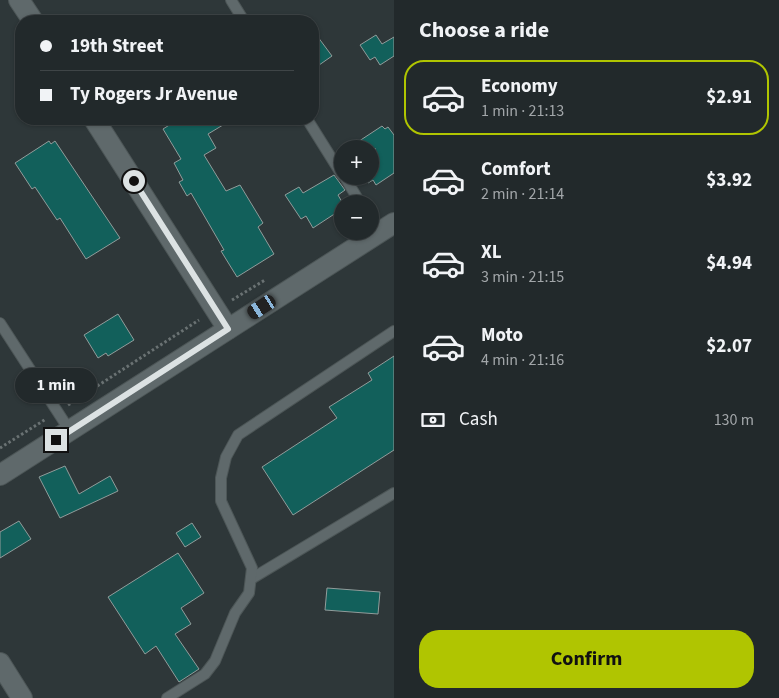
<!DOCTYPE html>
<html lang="en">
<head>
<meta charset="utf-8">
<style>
	:root { --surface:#22292b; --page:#2a3133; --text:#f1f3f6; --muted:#a2a6a9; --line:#3f4547; --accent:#b0c501 }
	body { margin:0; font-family:"Source Sans 3",sans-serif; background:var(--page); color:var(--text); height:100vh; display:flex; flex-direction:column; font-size:19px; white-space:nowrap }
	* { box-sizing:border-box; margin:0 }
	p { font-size:16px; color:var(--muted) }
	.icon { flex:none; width:28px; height:28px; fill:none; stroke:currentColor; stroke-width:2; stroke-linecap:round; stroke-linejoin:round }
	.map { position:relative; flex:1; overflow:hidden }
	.details { display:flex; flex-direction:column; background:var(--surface); width:385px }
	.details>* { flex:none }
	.guide { position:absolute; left:15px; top:15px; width:304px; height:110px; border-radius:20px; box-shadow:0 1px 4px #0004,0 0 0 1px var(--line); display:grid; align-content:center; height:110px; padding:0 25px; background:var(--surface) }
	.fabs { position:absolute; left:334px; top:140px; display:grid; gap:10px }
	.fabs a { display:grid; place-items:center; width:45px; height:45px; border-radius:50%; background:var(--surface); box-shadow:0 1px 4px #0004,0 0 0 1px var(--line); font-size:25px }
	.end { position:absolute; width:22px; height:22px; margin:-11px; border:6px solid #dce2e3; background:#111; box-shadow:0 0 0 2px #111 }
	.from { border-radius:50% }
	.bubble { position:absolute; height:35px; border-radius:18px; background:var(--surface); box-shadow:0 1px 4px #0004,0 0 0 1px var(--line); font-size:16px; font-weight:700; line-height:35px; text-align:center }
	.car { position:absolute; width:15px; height:30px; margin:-15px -8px; border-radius:6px; box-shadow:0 0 4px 1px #0007; background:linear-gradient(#222 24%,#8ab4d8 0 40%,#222 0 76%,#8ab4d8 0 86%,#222 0) }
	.guide b { display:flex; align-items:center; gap:18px; height:48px; font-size:19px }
	.guide b+b { border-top:1px solid var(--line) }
	.guide i { width:12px; height:12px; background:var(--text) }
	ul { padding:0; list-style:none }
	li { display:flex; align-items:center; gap:15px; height:75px; margin:0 10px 8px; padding:0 15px; border:2px solid transparent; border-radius:20px }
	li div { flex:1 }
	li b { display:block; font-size:19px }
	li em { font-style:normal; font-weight:700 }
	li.active { border-color:var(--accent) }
	li>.icon { width:45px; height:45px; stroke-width:1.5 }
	h2 { padding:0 25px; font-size:22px; line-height:60px }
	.pay { display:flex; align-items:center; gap:12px; height:55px; padding:0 25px; font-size:19px }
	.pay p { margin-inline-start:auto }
	.cta { display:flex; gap:10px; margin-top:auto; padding:10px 25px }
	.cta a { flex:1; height:58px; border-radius:20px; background:var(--accent); color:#111; font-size:20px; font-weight:700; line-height:58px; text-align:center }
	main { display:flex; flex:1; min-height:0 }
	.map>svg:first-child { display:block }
	.building { fill:#12605b; stroke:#919c9b }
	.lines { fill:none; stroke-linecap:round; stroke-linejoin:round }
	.lane-casing { stroke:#4d5657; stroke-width:12 }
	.street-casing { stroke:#4d5657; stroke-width:22 }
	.path { stroke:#6a7273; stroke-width:3; stroke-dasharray:2.5 2.5; stroke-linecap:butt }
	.lane { stroke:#5f696b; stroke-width:10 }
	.street { stroke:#5f696b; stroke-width:20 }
	.route { stroke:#dce2e3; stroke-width:6 }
</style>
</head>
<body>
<main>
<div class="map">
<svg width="394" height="698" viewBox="0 0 394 698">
	<rect width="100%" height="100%" fill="#2e3739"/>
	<g class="building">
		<path d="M312,29L332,56L312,70Z"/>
		<path d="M376,35L382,44L394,37V56L380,65L375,57L370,60L360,45Z"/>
		<path d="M179,119H233L208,134L216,148L204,155L226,191L240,185L263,223L258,227L274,254L237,277L221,251L224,250L191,193L187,196L179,182L183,180L174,163L181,159L163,129Z"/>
		<path d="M382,126L385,129L388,127L394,135V173L376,185L373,180L368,183L365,177L356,183L352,176H370V152L376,149H347Z"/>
		<path d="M49,141L51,144L55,141L120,238L86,259L60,218L57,220L35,187L32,189L15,163Z"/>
		<path d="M334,175L345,190L338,195L342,202V209L313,228L306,216L301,219L285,195L299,187L303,193Z"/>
		<path d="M118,314L134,340L108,356L106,353L98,358L84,335Z"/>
		<path d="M394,356V450L293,515L262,467L337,418L329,407L372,380L368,373Z"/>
		<path d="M65,466L79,494L110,476L118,491L60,518L39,477Z"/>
		<path d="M19,521L31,539L0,558V532Z"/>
		<path d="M192,523L201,537L185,547L176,533Z"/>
		<path d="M178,553L204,593L181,608L191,624L175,634L199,669L179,682L156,646L145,654L108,597Z"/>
		<path d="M327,588L380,592L378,614L325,610Z"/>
	</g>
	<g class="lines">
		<g class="lane-casing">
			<g id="lane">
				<path d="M231,0L244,21"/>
				<path d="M307,119L342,175"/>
				<path d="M344,176L361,204"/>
				<path d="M370,218L379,232"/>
				<path d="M0,323L70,431"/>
				<path d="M251,579L394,493"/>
				<path d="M167,698L205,674L215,661L235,613L249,593L252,568L221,501V478L226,457L238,435L394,331"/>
			</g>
		</g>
		<g class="street-casing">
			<g id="street">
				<path d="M19,0L33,21"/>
				<path d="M94,119L228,329"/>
				<path d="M0,475L394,223"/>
				<path d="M0,663L22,698"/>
			</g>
		</g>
		<g class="path">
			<path d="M232,300L265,280"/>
			<path d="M68,405L199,320"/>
			<path d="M0,448L46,419"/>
		</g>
		<use href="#lane" class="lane"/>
		<use href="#street" class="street"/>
	</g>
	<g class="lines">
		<path class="route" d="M56,440L228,329L134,181"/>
	</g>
</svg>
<div class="fabs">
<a>+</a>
<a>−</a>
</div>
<i class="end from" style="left:134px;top:181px"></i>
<i class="end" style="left:56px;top:440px"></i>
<div class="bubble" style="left:15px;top:368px;width:82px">1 min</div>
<i class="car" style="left:262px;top:307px;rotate:237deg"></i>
<div class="guide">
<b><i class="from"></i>19th Street</b>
<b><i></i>Ty Rogers Jr Avenue</b>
</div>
</div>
<section class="details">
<h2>Choose a ride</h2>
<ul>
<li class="active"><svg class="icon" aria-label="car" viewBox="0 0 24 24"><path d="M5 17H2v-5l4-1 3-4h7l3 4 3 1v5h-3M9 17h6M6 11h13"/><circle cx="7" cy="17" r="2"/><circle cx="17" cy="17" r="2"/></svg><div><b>Economy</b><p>1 min · 21:13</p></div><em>$2.91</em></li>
<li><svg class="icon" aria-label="car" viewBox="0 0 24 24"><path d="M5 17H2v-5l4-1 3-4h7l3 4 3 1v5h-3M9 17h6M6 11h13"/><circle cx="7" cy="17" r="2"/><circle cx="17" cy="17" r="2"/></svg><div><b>Comfort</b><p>2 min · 21:14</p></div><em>$3.92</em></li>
<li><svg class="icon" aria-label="car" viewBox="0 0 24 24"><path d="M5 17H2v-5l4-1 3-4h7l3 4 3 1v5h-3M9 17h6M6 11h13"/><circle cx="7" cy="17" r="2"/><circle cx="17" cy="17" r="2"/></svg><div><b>XL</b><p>3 min · 21:15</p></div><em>$4.94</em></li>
<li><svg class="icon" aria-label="car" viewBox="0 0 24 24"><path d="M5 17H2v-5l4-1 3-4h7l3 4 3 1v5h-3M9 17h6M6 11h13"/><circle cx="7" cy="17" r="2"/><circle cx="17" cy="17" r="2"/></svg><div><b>Moto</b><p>4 min · 21:16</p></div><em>$2.07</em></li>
</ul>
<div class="pay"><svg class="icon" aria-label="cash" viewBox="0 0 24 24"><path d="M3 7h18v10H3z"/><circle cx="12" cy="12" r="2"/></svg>Cash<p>130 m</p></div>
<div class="cta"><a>Confirm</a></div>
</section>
</main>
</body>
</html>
